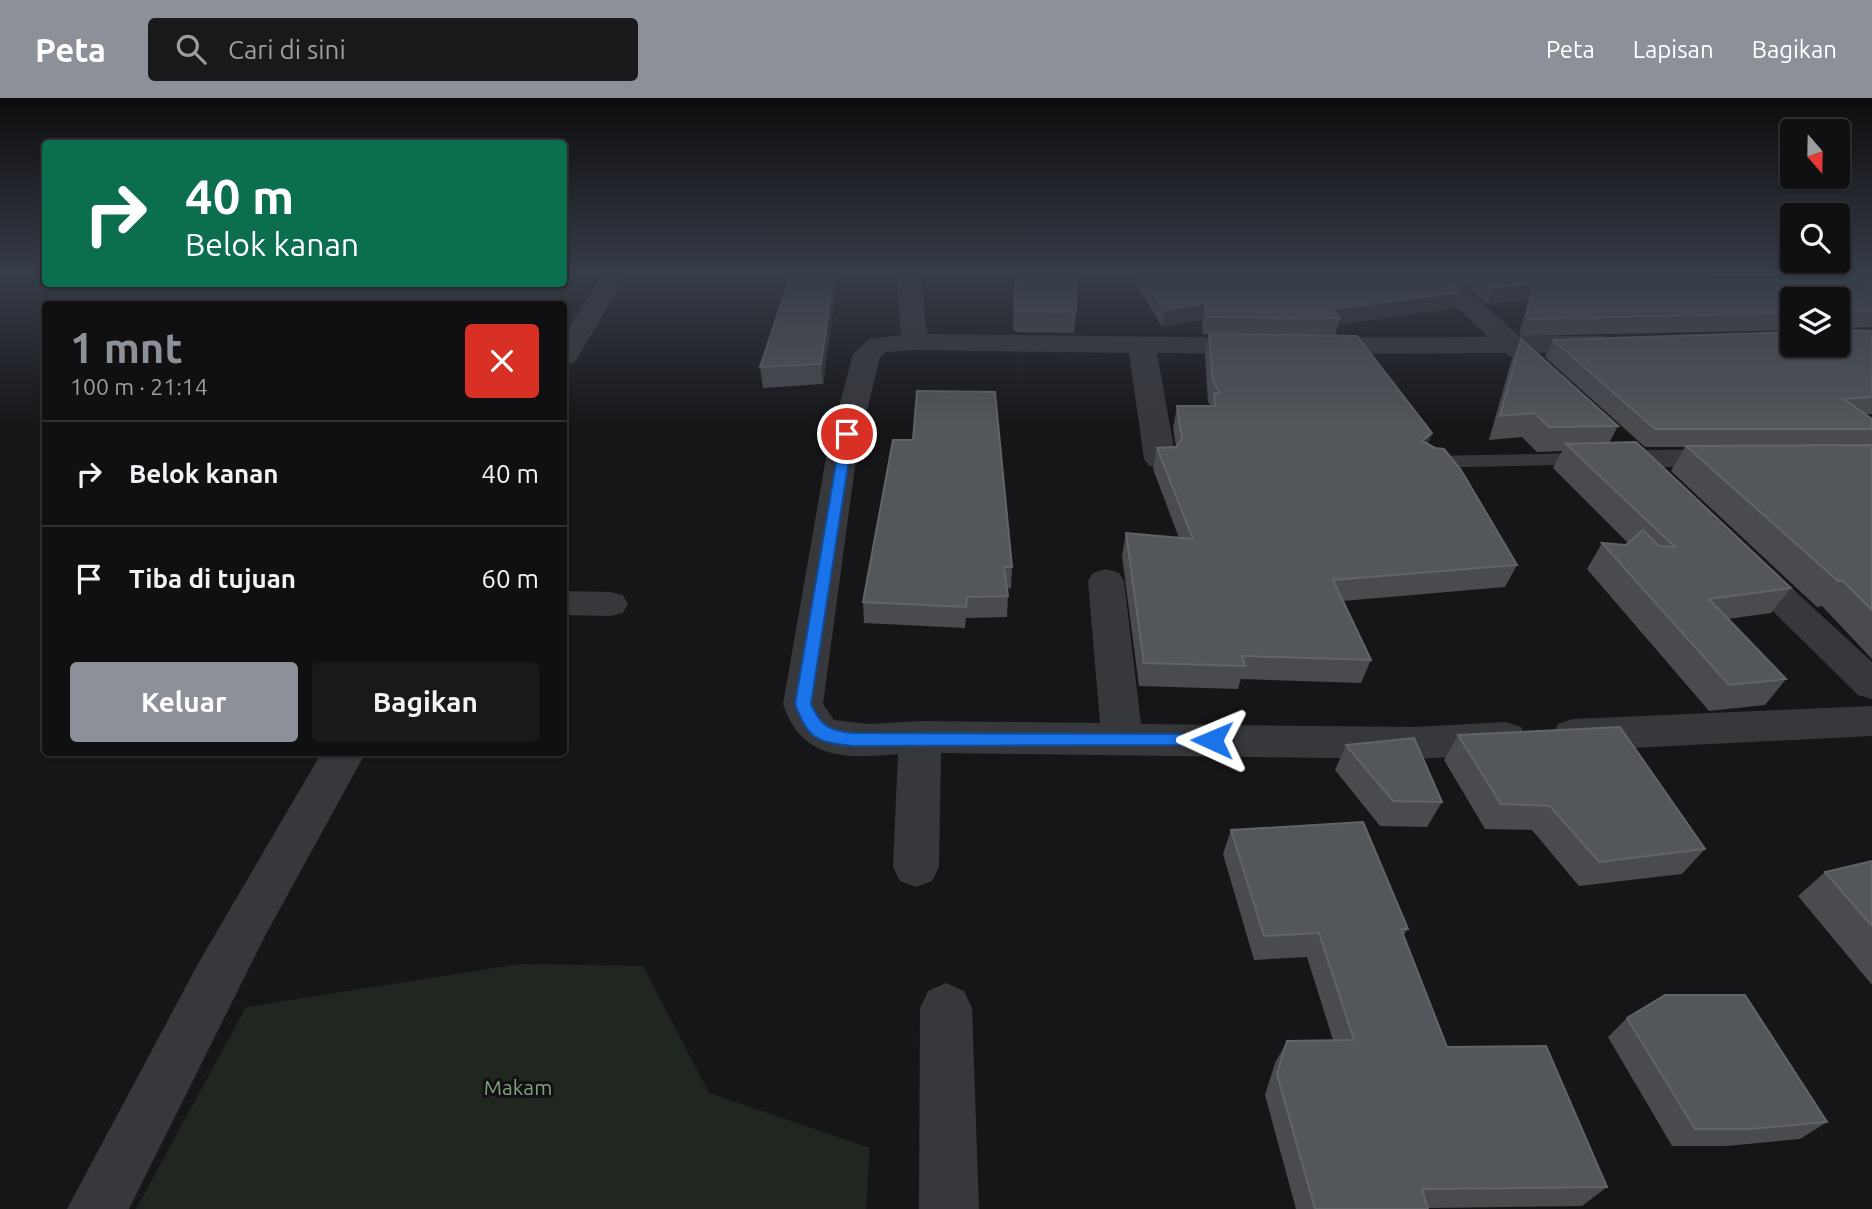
<!DOCTYPE html>
<html lang="id">
<meta charset="utf-8">
<style>
:root{--surface:#101012;--page:#19191b;--text:#f1f3f6;--muted:#9c9d9f;--line:#303032;--accent:#8c9099}
body{margin:0;font-family:Ubuntu,sans-serif;background:var(--page);color:var(--text);height:100vh;display:flex;flex-direction:column;font-size:26px;white-space:nowrap}
*{box-sizing:border-box;margin:0}
p{font-size:23px;color:var(--muted)}
.icon{flex:none;width:38px;height:38px;fill:none;stroke:currentColor;stroke-width:2;stroke-linecap:round;stroke-linejoin:round}
.map{position:relative;flex:1;overflow:hidden}
.drawer{position:absolute;left:42px;top:203px;width:525px;height:455px;display:flex;flex-direction:column;background:var(--surface);border-radius:7px;box-shadow:0 2px 5px #0004,0 0 0 2px var(--line)}
.drawer>*{flex:none}
.hud{position:absolute;left:42px;top:42px;width:525px;height:147px;border-radius:7px;box-shadow:0 2px 5px #0004,0 0 0 2px var(--line);background:#0b6e4f;color:#fff;overflow:hidden}
.needle{width:46px;rotate:160deg}
.tools{position:absolute;left:1780px;top:21px;display:grid;gap:14px}
.tools a{display:grid;place-items:center;width:70px;height:70px;border-radius:7px;background:var(--surface);box-shadow:0 2px 5px #0004,0 0 0 2px var(--line);font-size:35px}
.pin{position:absolute;display:grid;place-items:center;width:60px;height:60px;color:#fff;margin:-30px;border:4px solid #fff;border-radius:50%;box-shadow:0 2px 7px #0007}
.me{position:absolute;width:77px;margin:-38px;rotate:271deg;stroke-linejoin:round;filter:drop-shadow(0 0 5px #0008)}
.turn{display:flex;align-items:center;gap:24px;height:147px;padding:0 28px;font-size:32px}
.turn .icon{width:91px;height:91px;stroke-width:2.5}
.turn b{display:block;font-size:49px;line-height:60px}
.round{display:grid;place-items:center;flex:none;width:74px;height:74px;border-radius:7px;background:var(--page)}
.summary{display:flex;align-items:center;justify-content:space-between;height:119px;padding:0 28px}
h1{font-size:42px;font-weight:700;line-height:52px;color:var(--accent)}
.action{display:flex;gap:14px;margin-top:auto;padding:14px 28px}
.action a{flex:1;height:80px;border-radius:7px;background:var(--accent);color:#fff;font-size:28px;font-weight:700;line-height:80px;text-align:center}
.action a+a{background:var(--page);color:var(--text)}
ul{padding:0;list-style:none}
li{display:flex;align-items:center;gap:21px;height:105px;padding:0 28px;border-top:2px solid var(--line)}
li div{flex:1}
li b{display:block;font-size:26px}
li em{font-style:normal}
header{display:flex;align-items:center;gap:42px;box-sizing:border-box;height:98px;padding:0 35px;background:var(--accent);color:#fff}
header strong{font-size:33px}
nav{display:flex;gap:38px;margin-inline-start:auto;font-size:24px}
.search{width:490px;height:63px;background:var(--page);display:flex;align-items:center;gap:18px;box-sizing:border-box;padding:0 24px;border-radius:7px;color:var(--muted);font-size:26px}
.map>svg:first-child{display:block}
.green{fill:#202720}
.lines{fill:none;stroke-linecap:round;stroke-linejoin:round}
.service{fill:#37383c;fill-rule:evenodd}
.minor{fill:#37383c;fill-rule:evenodd}
.wall{fill:#494b4f}
.shaded-wall{fill:#303234}
.building{fill:#53565a;stroke:#616469;stroke-width:2}
.route{fill:#1a73e8;stroke:#114b97;stroke-width:2}
.labels{text-anchor:middle;dominant-baseline:central;stroke-width:6;stroke-linejoin:round;paint-order:stroke}
.near-park-label{font-size:21px;fill:#82a180;stroke:#111113}
</style>
<header>
<strong>Peta</strong>
<div class="search"><svg class="icon" aria-label="search" viewBox="0 0 24 24"><circle cx="10" cy="10" r="6"/><path d="M15 15l6 6"/></svg>Cari di sini</div>
<nav><a>Peta</a><a>Lapisan</a><a>Bagikan</a></nav>
</header>
<div class="map">
<svg width="1872" height="1111" viewBox="0 0 1872 1111">
<rect width="100%" height="100%" fill="#161618"/>
<polygon class="green" points="520,866 643,868 709,995 870,1050 866,1111 136,1111 246,909"/>
<g class="lines">
<polygon class="service" points="1592,355 1600,356 1603,361 1600,366 1427,370 1416,364 1427,358"/>
<g class="minor">
<polygon points="604,173 628,173 578,259 574,265 564,267 564,238"/>
<path d="M896 173H920L927 236 1258 240 1268 242 1271 248 1268 254 1258 256 1157 255 1176 361 1171 368 1160 370 1149 368 1144 361 1129 255 915 252 886 254 880 259 857 354 823 606 834 622 869 626 920 623 1100 625 1088 483 1093 475 1106 471 1119 475 1124 483 1141 626 1415 629 1506 624 1521 629 1527 640 1521 651 1506 656 1415 661 941 655 939 769 932 783 916 789 900 783 893 769 898 656C847 661 801 662 783 606L827 354 853 256 869 241 901 237Z"/>
<path d="M1419 173H1446L1519 238H1601L1611 240 1614 246 1611 252 1601 254 1536 255 1533 262C1521 265 1515 263 1506 255L1315 256 1305 254 1302 248 1305 242 1315 240 1488 239Z"/>
<polygon points="1730,351 1741,353 1746,360 1741,367 1636,370 1625,368 1620,361 1625,354 1636,352"/>
<polygon points="1745,455 1757,458 1872,564 1872,601 1858,597 1733,474 1727,466 1733,458"/>
<polygon points="564,493 610,494 623,497 628,506 623,515 610,518 564,517"/>
<polygon points="1872,608 1872,638 1573,653 1558,648 1552,637 1558,626 1573,621"/>
<polygon points="322,654 366,654 265,838 129,1111 67,1111 199,864"/>
<polygon points="946,885 964,893 972,910 979,1111 919,1111 920,910 928,893"/>
</g>
</g>
<g class="wall">
<polygon points="838,173 823,286 763,290 760,269"/>
<polygon points="1128,173 1439,173 1454,210 1338,227 1335,237 1203,236 1202,222 1162,229"/>
<polygon points="1449,173 1641,173 1651,180 1854,184 1839,173 1872,173 1872,229 1845,230 1844,232 1872,233 1872,316 1866,316 1872,321 1872,561 1822,508 1817,509 1671,373 1685,349 1645,349 1545,259 1553,242 1838,247 1792,201 1792,232 1522,238 1519,236 1529,201 1487,206"/>
<polygon points="1014,210 1076,214 1074,235 1016,234 1013,231"/>
<polygon points="1209,236 1432,335 1428,346 1517,467 1505,489 1343,503 1371,562 1361,585 1241,581 1238,591 1139,588 1122,458 1126,435 1179,440 1153,371 1157,350 1176,348 1173,330 1177,308 1211,308 1208,304 1205,257"/>
<polygon points="1521,241 1618,328 1609,345 1791,490 1771,515 1728,521 1786,581 1765,607 1709,613 1587,471 1602,445 1626,447 1628,445 1553,370 1562,353 1537,354 1522,339 1489,342 1511,264"/>
<polygon points="893,342 1012,469 1011,491 1007,490 1008,498 1007,519 966,520 965,530 864,525 863,504"/>
<polygon points="1458,637 1705,751 1682,776 1579,788 1532,732 1485,731 1444,662"/>
<polygon points="1346,647 1442,704 1427,729 1380,728 1335,672"/>
<polygon points="1231,732 1408,831 1403,838 1447,949 1607,1089 1582,1108 1427,1110 1428,1111 1296,1111 1265,997 1275,965 1287,943 1333,942 1307,859 1254,862 1223,756"/>
<polygon points="1872,763 1872,887 1798,798 1825,774"/>
<polygon points="1627,920 1827,1024 1800,1041 1726,1048 1672,1048 1608,939"/>
</g>
<g class="shaded-wall">
<polygon points="834,173 838,173 823,286 821,266"/>
<polygon points="1536,184 1529,201 1487,206 1493,190"/>
<polygon points="1460,194 1454,210 1338,227 1340,220 1333,211"/>
<polygon points="1205,205 1202,222 1162,229 1165,212"/>
<polygon points="1432,335 1424,357 1422,343"/>
</g>
<g class="building">
<polygon points="792,173 834,173 821,266 760,269"/>
<polygon points="1017,173 1076,173 1076,214 1017,213 1014,210"/>
<polygon points="1140,173 1439,173 1460,194 1333,211 1340,220 1207,219 1205,205 1165,212"/>
<polygon points="1474,173 1641,173 1651,180 1872,184 1872,213 1847,213 1847,227 1842,230 1844,232 1872,233 1872,299 1844,301 1872,321 1872,331 1655,331 1553,242 1792,234 1792,247 1838,247 1838,201 1792,201 1792,215 1529,221 1526,219 1536,184 1493,190"/>
<polygon points="1209,236 1357,238 1432,335 1422,343 1435,350 1444,351 1461,372 1517,467 1333,482 1371,562 1242,558 1245,568 1144,565 1126,435 1193,441 1157,350 1176,349 1182,341 1177,308 1215,308 1214,295 1220,295 1213,283"/>
<polygon points="1521,241 1618,328 1549,329 1534,315 1500,318"/>
<polygon points="917,293 995,294 1012,469 1004,469 1008,498 967,499 966,509 863,504 893,342 913,342"/>
<polygon points="1636,344 1791,490 1709,501 1786,581 1729,587 1602,445 1626,447 1643,432 1659,448 1675,449 1566,346"/>
<polygon points="1872,347 1872,512 1843,483 1838,483 1686,348"/>
<polygon points="1620,629 1705,751 1599,764 1550,708 1501,706 1458,637"/>
<polygon points="1414,640 1442,704 1393,703 1346,647"/>
<polygon points="1363,724 1408,831 1401,831 1447,949 1546,948 1607,1089 1422,1091 1428,1111 1315,1111 1277,976 1287,943 1354,942 1319,835 1264,838 1231,732"/>
<polygon points="1872,763 1872,828 1825,774"/>
<polygon points="1665,897 1745,897 1827,1024 1750,1031 1695,1031 1627,920"/>
</g>
<linearGradient id="sky" x2="0" y2="1"><stop stop-color="#0c0c0d"/><stop offset="0.53" stop-color="#363c48"/><stop offset="1" stop-color="#363c48" stop-opacity="0"/></linearGradient>
<rect width="1872" height="329" fill="url(#sky)"/>
<path class="route" d="M847 333 853 336 811 606C821 628 828 632 852 635L1212 636 1220 642 1218 647 852 648C815 644 808 640 795 606L841 336Z"/>
<g class="labels">
<g class="near-park-label">
<text x="518" y="989">Makam</text>
</g>
</g>
</svg>
<div class="tools">
<a><svg class="needle" viewBox="-14 -14 28 28"><path d="M0-13l5 13h-10z" fill="#e53935"/><path d="M0 13l5-13h-10z" fill="#9c9d9f"/></svg></a>
<a><svg class="icon" aria-label="search" viewBox="0 0 24 24"><circle cx="10" cy="10" r="6"/><path d="M15 15l6 6"/></svg></a>
<a><svg class="icon" aria-label="layers" viewBox="0 0 24 24"><path d="M12 4l9 5-9 5-9-5zM3 14l9 5 9-5"/></svg></a>
</div>
<div class="pin" style="left:847px;top:336px;background:#d93025"><svg class="icon" aria-label="arrive" viewBox="0 0 24 24"><path d="M6 21V4h12l-3 4 3 4H6"/></svg></div>
<svg class="me" style="left:1212px;top:642px" viewBox="-20 -20 40 40"><path d="M0-17L14 15 0 8-14 15z" fill="#1a73e8" stroke="#fff" stroke-width="4"/></svg>
<div class="hud">
<div class="turn"><svg class="icon" aria-label="right" viewBox="0 0 24 24"><path d="M7 20v-9h11M14 6l5 5-5 5"/></svg><div><b>40 m</b>Belok kanan</div></div>
</div>
<section class="drawer">
<div class="summary"><div><h1>1 mnt</h1><p>100 m · 21:14</p></div><a class="round" style="background:#d93025;color:#fff"><svg class="icon" aria-label="close" viewBox="0 0 24 24"><path d="M6 6l12 12M18 6L6 18"/></svg></a></div>
<ul>
<li><svg class="icon" aria-label="right" viewBox="0 0 24 24"><path d="M7 20v-9h11M14 6l5 5-5 5"/></svg><div><b>Belok kanan</b></div><em>40 m</em></li>
<li><svg class="icon" aria-label="arrive" viewBox="0 0 24 24"><path d="M6 21V4h12l-3 4 3 4H6"/></svg><div><b>Tiba di tujuan</b></div><em>60 m</em></li>
</ul>
<div class="action"><a>Keluar</a><a>Bagikan</a></div>
</section>
</div>
